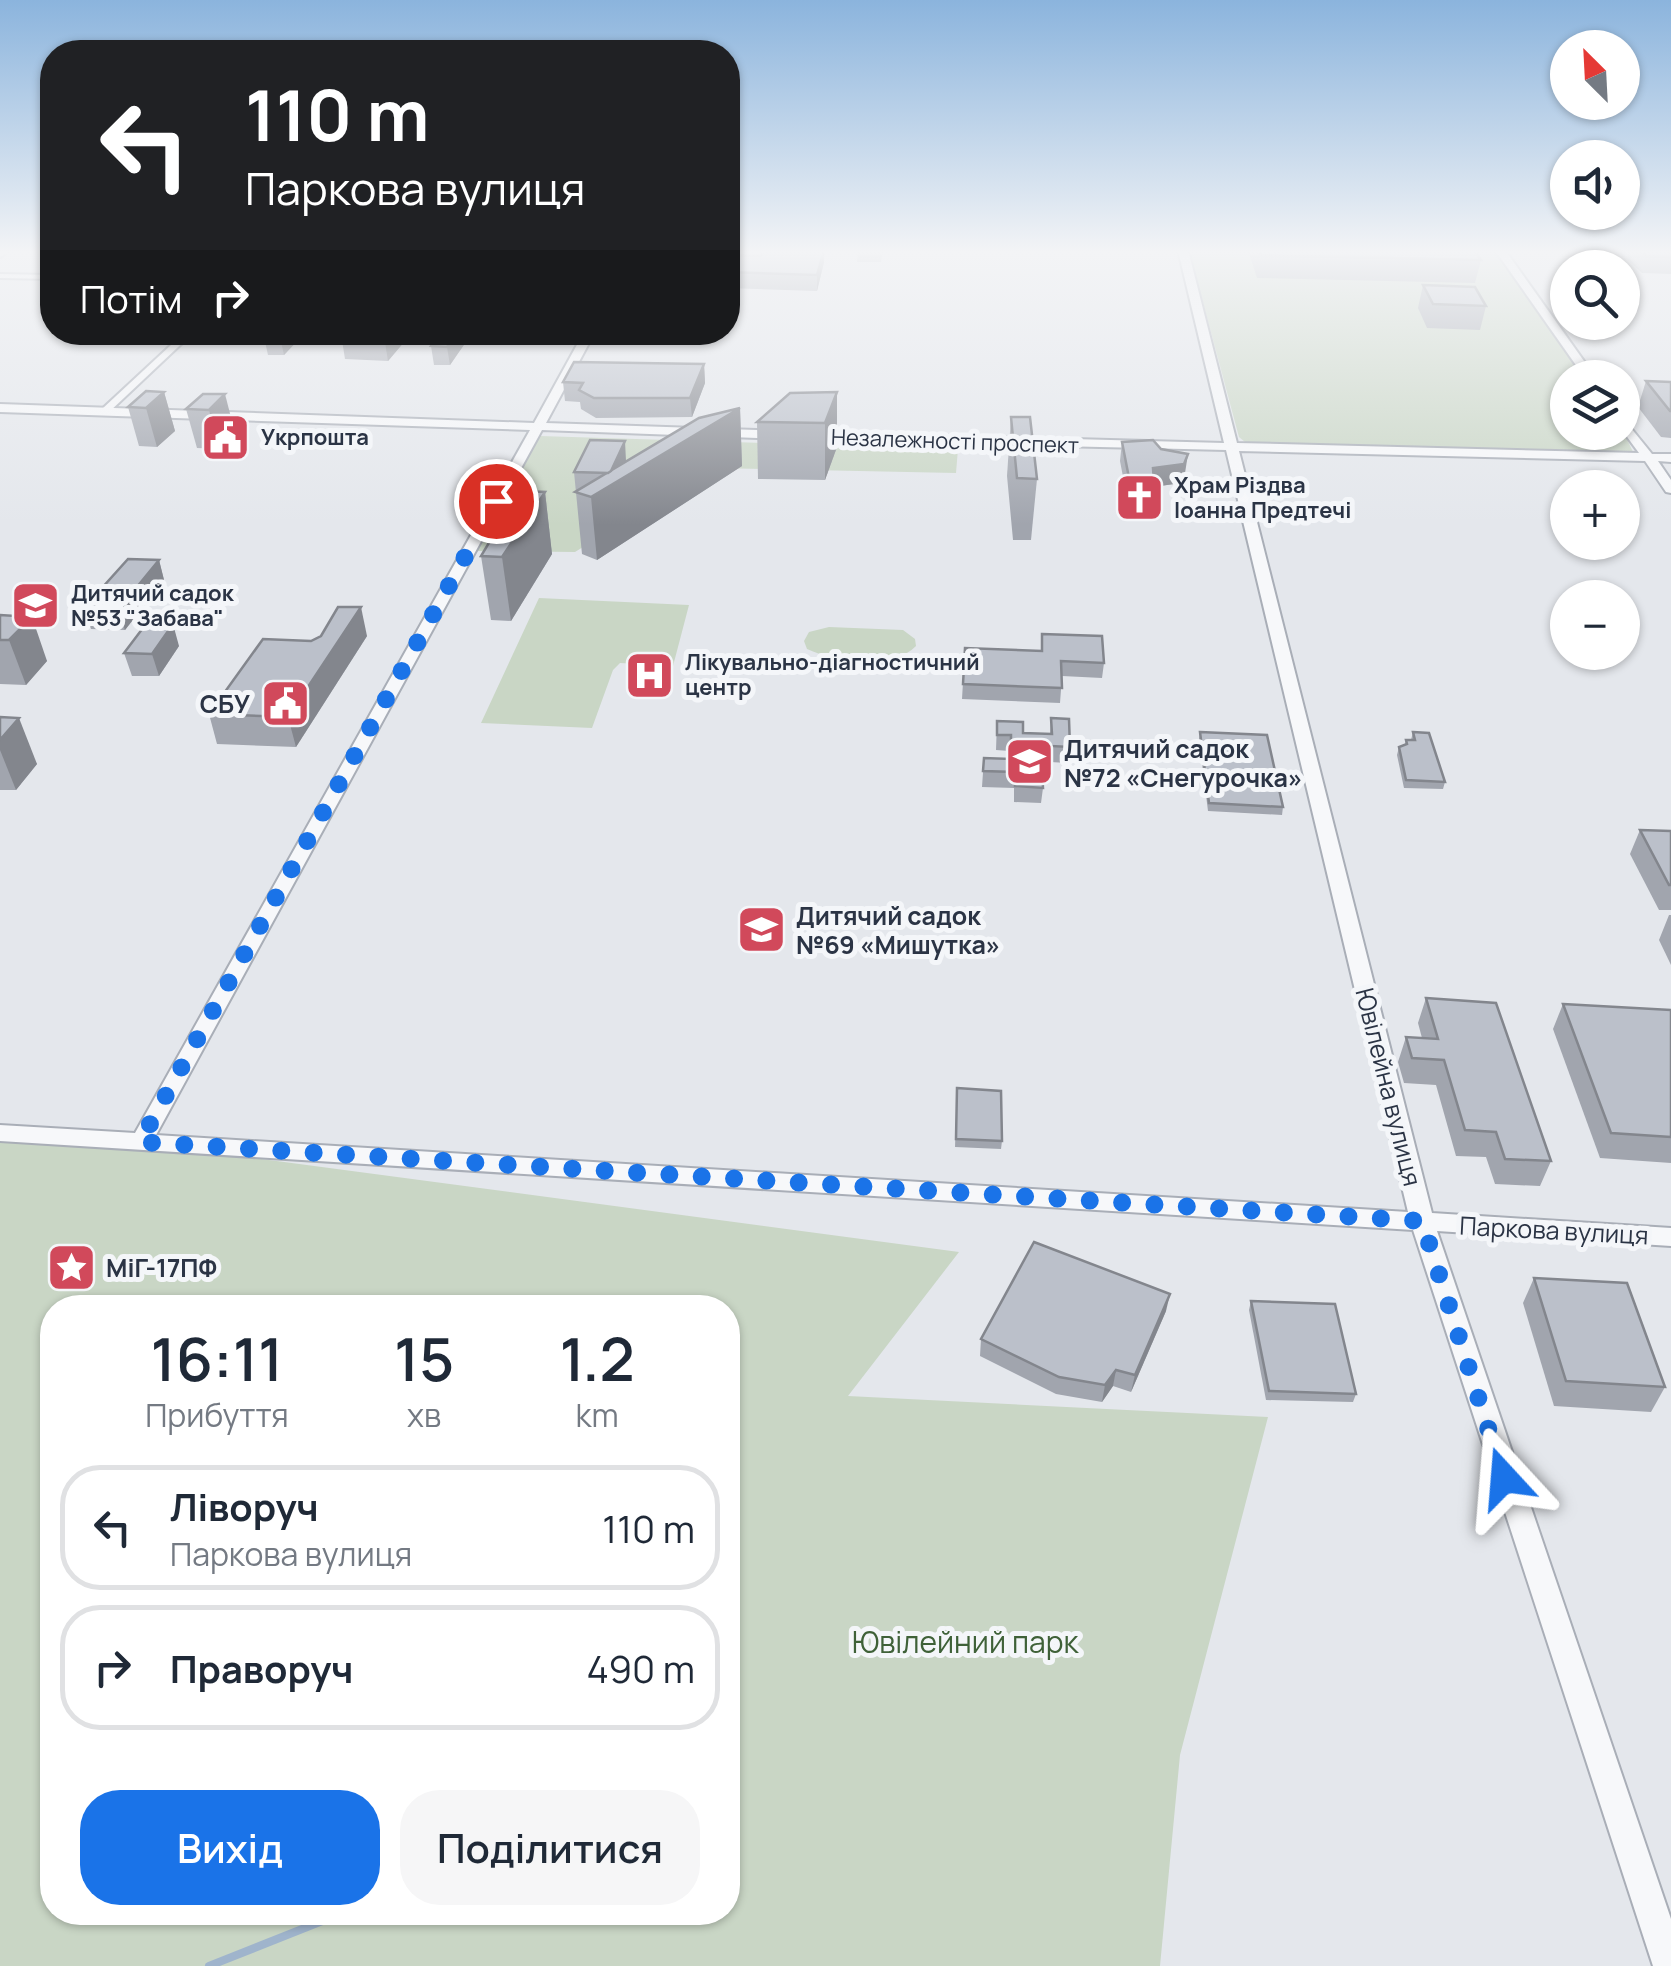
<!DOCTYPE html>
<html lang="uk">
<meta charset="utf-8">
<style>
:root{--surface:#fff;--page:#f6f6f7;--text:#1f2937;--muted:#747a83;--line:#e0e1e3;--accent:#1a73e8}
body{margin:0;font-family:Manrope,sans-serif;background:var(--page);color:var(--text);height:100vh;display:flex;flex-direction:column;font-size:38px;white-space:nowrap}
*{box-sizing:border-box;margin:0}
p{font-size:32px;color:var(--muted)}
.icon{flex:none;width:55px;height:55px;fill:none;stroke:currentColor;stroke-width:2;stroke-linecap:round;stroke-linejoin:round}
.map{position:relative;flex:1;overflow:hidden}
.side{position:absolute;left:40px;top:1295px;width:700px;height:630px;display:flex;flex-direction:column;background:var(--surface);border-radius:40px;box-shadow:0 2px 8px #0004}
.side>*{flex:none}
.hud{position:absolute;left:40px;top:40px;width:700px;height:305px;border-radius:40px;box-shadow:0 2px 8px #0004;background:#202124;color:#fff;overflow:hidden}
.needle{width:65px;rotate:336deg}
.tools{position:absolute;left:1550px;top:30px;display:grid;gap:20px}
.tools a{display:grid;place-items:center;width:90px;height:90px;border-radius:50%;background:var(--surface);box-shadow:0 2px 8px #0004;font-size:50px}
.pin{position:absolute;display:grid;place-items:center;width:85px;height:85px;color:#fff;margin:-42px;border:5px solid #fff;border-radius:50%;box-shadow:0 2px 10px #0007}
.me{position:absolute;width:110px;margin:-55px;rotate:341deg;stroke-linejoin:round;filter:drop-shadow(0 0 8px #0008)}
.turn{display:flex;align-items:center;gap:35px;height:210px;padding:0 40px;font-size:45px}
.turn .icon{width:130px;height:130px;stroke-width:2.5}
.turn b{display:block;font-size:70px;line-height:85px}
.then{display:flex;align-items:center;height:95px;padding:0 40px;background:#0003;gap:20px;font-size:38px}
.eta{display:flex;justify-content:space-evenly;align-items:center;height:170px;text-align:center}
.eta b{font-size:60px;font-weight:600;line-height:70px}
.button{display:flex;gap:20px;margin-top:auto;padding:20px 40px}
.button a{flex:1;height:115px;border-radius:40px;background:var(--accent);color:#fff;font-size:40px;font-weight:600;line-height:115px;text-align:center}
.button a+a{background:var(--page);color:var(--text)}
ul{padding:0;list-style:none}
li{display:flex;align-items:center;gap:30px;height:125px;margin:0 20px 15px;padding:0 20px;border:5px solid var(--line);border-radius:40px}
li div{flex:1}
li b{display:block;font-size:38px}
li em{font-style:normal}
.map>svg:first-child{display:block}
.green{fill:#c9d6c5;fill-rule:evenodd}
.lines{fill:none;stroke-linecap:round;stroke-linejoin:round}
.stream{stroke:#9fb4cc;stroke-width:8}
.minor-casing{stroke:#a9aeb7;stroke-width:4}
.tertiary-casing{stroke:#a9aeb7;stroke-width:4}
.minor{fill:#f7f8fa;fill-rule:evenodd}
.tertiary{fill:#f7f8fa;fill-rule:evenodd}
.wall{fill:#a1a5ae}
.shaded-wall{fill:#83868d}
.building{fill:#bbc0ca;stroke:#83868d;stroke-width:2.5}
.route{stroke:#1a73e8;stroke-width:18;stroke-dasharray:0 32.4}
.labels{text-anchor:middle;dominant-baseline:central;stroke-width:10;stroke-linejoin:round;paint-order:stroke}
.far-poi-label{font-size:22px;font-weight:bold;fill:#2b3445;stroke:#f4f6f9;text-anchor:start}
.far-street-label{font-size:22px;fill:#2b3445;stroke:#f4f6f9}
.poi-label{font-size:25px;font-weight:bold;fill:#2b3445;stroke:#f4f6f9;text-anchor:start}
.street-label{font-size:25px;fill:#2b3445;stroke:#f4f6f9}
.near-park-label{font-size:30px;fill:#3f6138;stroke:#f4f6f9}
</style>
<div class="map">
<svg width="1671" height="1966" viewBox="0 0 1671 1966">
<rect width="100%" height="100%" fill="#e4e7ec"/>
<g class="green">
<polygon points="1189,250 1495,250 1585,377 1568,378 1568,432 1623,431 1633,452 1251,447 1239,437"/>
<polygon points="540,436 958,449 956,473 711,468 575,552 474,551"/>
<polygon points="539,598 689,605 673,666 620,663 613,670 592,728 481,723"/>
<path d="M829 627 903 630 915 639 916 646C892 671 835 662 807 649L804 641 809 632Z"/>
<path d="M0 1139 187 1149 959 1252 848 1396 1268 1417 1180 1755 1160 1966H0ZM52 1308H728V1912H52Z"/>
</g>
<g class="lines">
<polyline class="stream" points="209,1966 345,1912"/>
<defs>
<g id="minor">
<polygon points="0,274 52,275 52,279 0,278"/>
<polygon points="185,332 194,332 108,413 102,413 102,409"/>
</g>
<g id="tertiary">
<polygon points="0,250 11,250 0,257"/>
<polygon points="1178,250 1188,250 1237,443 1639,453 1622,430 1622,417 1652,454 1671,454 1671,462 1658,461 1671,480 1671,493 1666,492 1645,461 1239,451 1432,1213 1671,1228 1671,1246 1437,1231 1671,1919 1671,1966 1653,1966 1413,1230 0,1141 0,1125 135,1133 530,430 0,412 0,404 534,423 584,332 595,332 546,423 784,431 790,435 784,439 542,430 156,1135 1408,1212 1226,450 813,440 807,436 813,432 1224,443"/>
<polygon points="1495,250 1505,250 1596,378 1585,378"/>
</g>
</defs>
<use href="#minor" class="minor-casing"/>
<use href="#tertiary" class="tertiary-casing"/>
<use href="#minor" class="minor"/>
<use href="#tertiary" class="tertiary"/>
</g>
<g class="wall">
<polygon points="764,250 824,250 824,262 817,291 728,288 728,268 761,256"/>
<polygon points="858,250 883,250 881,262 857,262"/>
<polygon points="1248,250 1474,250 1481,260 1475,283 1257,278"/>
<polygon points="1629,250 1671,250 1671,274 1642,273 1627,259"/>
<polygon points="1423,285 1486,306 1480,330 1427,328 1418,308"/>
<polygon points="305,332 284,355 268,355 264,337"/>
<polygon points="441,332 469,332 470,336 450,365 434,365 431,346"/>
<polygon points="341,334 410,335 388,361 345,359"/>
<polygon points="704,364 705,383 692,417 596,418 581,409 580,402 565,401 563,382"/>
<polygon points="1646,381 1671,382 1671,438 1661,437 1638,407"/>
<polygon points="164,392 175,431 157,447 139,446 128,407"/>
<polygon points="837,392 837,447 825,480 758,479 757,422"/>
<polygon points="203,394 235,433 219,449 197,448 186,409"/>
<polygon points="740,408 742,466 597,560 582,554 574,472 626,462"/>
<polygon points="1011,417 1037,479 1031,540 1013,540 1007,476"/>
<polygon points="1122,442 1185,473 1181,483 1153,487 1151,502 1128,503 1120,461"/>
<polygon points="545,492 552,554 511,621 491,620 481,556"/>
<polygon points="159,560 164,580 125,630 91,629 84,608"/>
<polygon points="0,615 47,661 26,685 0,684"/>
<polygon points="1042,634 1104,663 1102,678 1062,676 1060,703 962,699 965,648 1041,651"/>
<polygon points="367,636 296,747 217,744 209,714 311,641"/>
<polygon points="179,646 159,676 132,676 124,653"/>
<polygon points="0,717 37,764 16,790 0,790"/>
<polygon points="1051,718 1070,747 1068,763 1032,761 1032,769 1043,788 1041,803 1014,802 1014,788 982,787 984,758 1010,759 1010,751 996,750 997,721 1023,733 1050,734"/>
<polygon points="1200,732 1283,807 1282,815 1208,811 1199,740"/>
<polygon points="1413,732 1445,782 1443,789 1404,788 1397,755 1399,747 1405,745 1406,740 1411,740"/>
<polygon points="1640,830 1671,831 1671,910 1659,910 1630,854"/>
<polygon points="1669,915 1671,915 1671,965 1659,940"/>
<polygon points="1426,998 1551,1161 1540,1186 1495,1184 1486,1157 1456,1156 1436,1085 1404,1083 1398,1062 1406,1037 1422,1038 1418,1023"/>
<polygon points="1563,1004 1671,1010 1671,1163 1600,1158 1553,1029"/>
<polygon points="957,1088 1002,1141 1001,1149 955,1147"/>
<polygon points="1534,1278 1665,1387 1651,1412 1554,1406 1523,1303"/>
<polygon points="1251,1301 1356,1394 1353,1402 1266,1400 1249,1310"/>
<polygon points="1166,1311 1131,1392 1113,1386 1102,1402 1056,1394 980,1356 981,1339"/>
</g>
<g class="shaded-wall">
<polygon points="824,250 824,262 817,291 817,275"/>
<polygon points="285,332 305,333 284,355 280,337"/>
<polygon points="387,332 409,332 410,335 388,361 384,336"/>
<polygon points="457,332 469,332 470,336 450,365 447,347"/>
<polygon points="704,364 705,383 692,417 690,398"/>
<polygon points="164,392 175,431 157,447 146,408"/>
<polygon points="837,392 837,447 825,480 825,423"/>
<polygon points="225,394 235,433 219,449 209,410"/>
<polygon points="740,408 742,466 597,560 591,497 625,441 626,461"/>
<polygon points="1188,454 1185,473 1181,483 1153,487 1153,468"/>
<polygon points="545,492 552,554 511,621 502,557"/>
<polygon points="159,560 164,580 125,630 118,610"/>
<polygon points="361,607 367,636 296,747 288,717"/>
<polygon points="32,617 47,661 26,685 9,640"/>
<polygon points="173,624 179,646 159,676 152,654"/>
<polygon points="19,718 37,764 16,790 0,750 0,740"/>
<polygon points="1170,1294 1166,1311 1131,1392 1135,1375"/>
<polygon points="1116,1370 1113,1386 1102,1402 1105,1385"/>
</g>
<g class="building">
<polygon points="764,250 824,250 817,275 728,272 728,268 734,255 761,256"/>
<polygon points="1259,250 1474,250 1481,260 1261,255"/>
<polygon points="1640,250 1671,250 1671,257 1647,256"/>
<polygon points="1423,285 1475,287 1486,306 1433,304"/>
<polygon points="268,332 285,332 280,337 264,337"/>
<polygon points="342,332 387,332 384,336 341,334"/>
<polygon points="441,332 457,332 447,347 431,346"/>
<polygon points="574,362 704,364 690,398 594,398 579,390 583,383 563,382"/>
<polygon points="1646,381 1671,382 1671,411 1670,411"/>
<polygon points="146,391 164,392 146,408 128,407"/>
<polygon points="837,392 825,423 757,422 790,393"/>
<polygon points="203,394 225,394 209,410 186,409"/>
<polygon points="740,408 591,497 575,492 699,418"/>
<polygon points="1011,417 1030,417 1037,479 1017,478"/>
<polygon points="590,440 625,441 611,471 608,473 574,472"/>
<polygon points="1153,440 1161,449 1188,454 1184,464 1153,468 1154,483 1130,483 1122,442"/>
<polygon points="522,491 545,492 502,557 481,556 493,536 500,536"/>
<polygon points="128,559 159,560 118,610 84,608"/>
<polygon points="338,607 361,607 288,717 209,714 263,639 311,641 321,636"/>
<polygon points="0,615 32,617 9,640 0,640"/>
<polygon points="146,624 173,624 152,654 124,653"/>
<polygon points="1042,634 1102,636 1104,663 1061,661 1062,688 963,684 965,648 1042,651"/>
<polygon points="0,717 19,718 0,740"/>
<polygon points="1051,718 1069,719 1070,747 1032,745 1032,769 1042,770 1043,788 1015,786 1015,772 983,771 984,758 1011,759 1011,735 997,735 997,721 1023,722 1023,733 1052,734"/>
<polygon points="1200,732 1267,735 1283,807 1209,803"/>
<polygon points="1413,732 1429,733 1445,782 1406,780 1399,747 1407,744 1406,740 1415,740"/>
<polygon points="1640,830 1671,831 1671,885 1669,885"/>
<polygon points="1426,998 1496,1003 1551,1161 1505,1159 1496,1132 1465,1130 1444,1060 1412,1058 1406,1037 1438,1039"/>
<polygon points="1563,1004 1671,1010 1671,1137 1611,1133"/>
<polygon points="957,1088 1001,1091 1002,1141 956,1139"/>
<polygon points="1034,1242 1170,1294 1135,1375 1116,1370 1105,1385 1059,1377 981,1339"/>
<polygon points="1534,1278 1627,1283 1665,1387 1566,1381"/>
<polygon points="1251,1301 1335,1304 1356,1394 1269,1391"/>
</g>
<linearGradient id="sky" x2="0" y2="1"><stop stop-color="#8bb4dd"/><stop offset="0.48" stop-color="#f3f4f6"/><stop offset="1" stop-color="#f3f4f6" stop-opacity="0"/></linearGradient>
<rect width="1671" height="525" fill="url(#sky)"/>
<g class="lines">
<polyline class="route" points="496,501 140,1142 1422,1221 1504,1478"/>
</g>
<defs>
<symbol id="civic-square" viewBox="-11 -11 22 22"><rect x="-9" y="-9" width="18" height="18" rx="4" fill="#d1495b" stroke="#f4f6f9"/><path d="M-.6-6.5H3V-4.5H.6V-3L4-1V1h2V6H-6V1h2V-1L-.6-3ZM-1.2 2.5V6h2.4V2.5Z" fill="#fff"/></symbol>
<symbol id="church-square" viewBox="-11 -11 22 22"><rect x="-9" y="-9" width="18" height="18" rx="4" fill="#d1495b" stroke="#f4f6f9"/><path d="M-1.2-6h2.4v3.5h3.3v2.4h-3.3V6h-2.4V-.1h-3.3v-2.4h3.3Z" fill="#fff"/></symbol>
<symbol id="school-square" viewBox="-11 -11 22 22"><rect x="-9" y="-9" width="18" height="18" rx="4" fill="#d1495b" stroke="#f4f6f9"/><path d="M0-5L7-2L0 1L-7-2ZM-4 1L0 2.5L4 1V4Q0 6-4 4Z" fill="#fff"/></symbol>
<symbol id="hospital-square" viewBox="-11 -11 22 22"><rect x="-9" y="-9" width="18" height="18" rx="4" fill="#d1495b" stroke="#f4f6f9"/><path d="M-5-5h3v3.5h4V-5h3V5h-3V1.5h-4V5h-3Z" fill="#fff"/></symbol>
<symbol id="sight-square" viewBox="-11 -11 22 22"><rect x="-9" y="-9" width="18" height="18" rx="4" fill="#d1495b" stroke="#f4f6f9"/><path d="M0-6L1.8-2.2L6-1.7L2.9 1.2L3.7 5.4L0 3.3L-3.7 5.4L-2.9 1.2L-6-1.7L-1.8-2.2Z" fill="#fff"/></symbol>
</defs>
<g fill-rule="evenodd">
<use href="#civic-square" x="198" y="410" width="55" height="55"/>
<use href="#church-square" x="1112" y="470" width="55" height="55"/>
<use href="#school-square" x="8" y="578" width="55" height="55"/>
<use href="#hospital-square" x="622" y="648" width="55" height="55"/>
<use href="#civic-square" x="258" y="676" width="55" height="55"/>
<use href="#school-square" x="1002" y="734" width="55" height="55"/>
<use href="#school-square" x="734" y="902" width="55" height="55"/>
<use href="#sight-square" x="44" y="1240" width="55" height="55"/>
</g>
<g class="labels">
<g class="far-poi-label">
<text x="261" y="437">Укрпошта</text>
<text x="1174" y="485">Храм Різдва<tspan x="1174" dy="25">Іоанна Предтечі</tspan></text>
<text x="71" y="593">Дитячий садок<tspan x="71" dy="25">№53 "Забава"</tspan></text>
<text x="685" y="662">Лікувально-діагностичний<tspan x="685" dy="25">центр</tspan></text>
</g>
<g class="far-street-label">
<text transform="translate(955 441) rotate(2)">Незалежності проспект</text>
</g>
<g class="poi-label">
<text x="250" y="703" text-anchor="end">СБУ</text>
<text x="1064" y="748">Дитячий садок<tspan x="1064" dy="29">№72 «Снегурочка»</tspan></text>
<text x="796" y="915">Дитячий садок<tspan x="796" dy="29">№69 «Мишутка»</tspan></text>
<text x="106" y="1267">МіГ-17ПФ</text>
</g>
<g class="street-label">
<text transform="translate(1389 1087) rotate(76)">Ювілейна вулиця</text>
<text transform="translate(1554 1230) rotate(3)">Паркова вулиця</text>
</g>
<g class="near-park-label">
<text x="965" y="1641">Ювілейний парк</text>
</g>
</g>
</svg>
<div class="tools">
<a><svg class="needle" viewBox="-14 -14 28 28"><path d="M0-13l5 13h-10z" fill="#e53935"/><path d="M0 13l5-13h-10z" fill="#747a83"/></svg></a>
<a><svg class="icon" aria-label="sound" viewBox="0 0 24 24"><path d="M4 9h4l5-4v14l-5-4H4zM17 9q2 3 0 6"/></svg></a>
<a><svg class="icon" aria-label="search" viewBox="0 0 24 24"><circle cx="10" cy="10" r="6"/><path d="M15 15l6 6"/></svg></a>
<a><svg class="icon" aria-label="layers" viewBox="0 0 24 24"><path d="M12 4l9 5-9 5-9-5zM3 14l9 5 9-5"/></svg></a>
<a>+</a>
<a>−</a>
</div>
<div class="pin" style="left:496px;top:501px;background:#d93025"><svg class="icon" aria-label="arrive" viewBox="0 0 24 24"><path d="M6 21V4h12l-3 4 3 4H6"/></svg></div>
<svg class="me" style="left:1504px;top:1478px" viewBox="-20 -20 40 40"><path d="M0-17L14 15 0 8-14 15z" fill="#1a73e8" stroke="#fff" stroke-width="4"/></svg>
<div class="hud">
<div class="turn"><svg class="icon" aria-label="left" viewBox="0 0 24 24"><path d="M17 20v-9H6M10 6l-5 5 5 5"/></svg><div><b>110 m</b>Паркова вулиця</div></div>
<div class="then">Потім<svg class="icon" aria-label="right" viewBox="0 0 24 24"><path d="M7 20v-9h11M14 6l5 5-5 5"/></svg></div>
</div>
<section class="side">
<div class="eta">
<div><b>16:11</b><p>Прибуття</p></div>
<div><b>15</b><p>хв</p></div>
<div><b>1.2</b><p>km</p></div>
</div>
<ul>
<li><svg class="icon" aria-label="left" viewBox="0 0 24 24"><path d="M17 20v-9H6M10 6l-5 5 5 5"/></svg><div><b>Ліворуч</b><p>Паркова вулиця</p></div><em>110 m</em></li>
<li><svg class="icon" aria-label="right" viewBox="0 0 24 24"><path d="M7 20v-9h11M14 6l5 5-5 5"/></svg><div><b>Праворуч</b></div><em>490 m</em></li>
</ul>
<div class="button"><a>Вихід</a><a>Поділитися</a></div>
</section>
</div>
